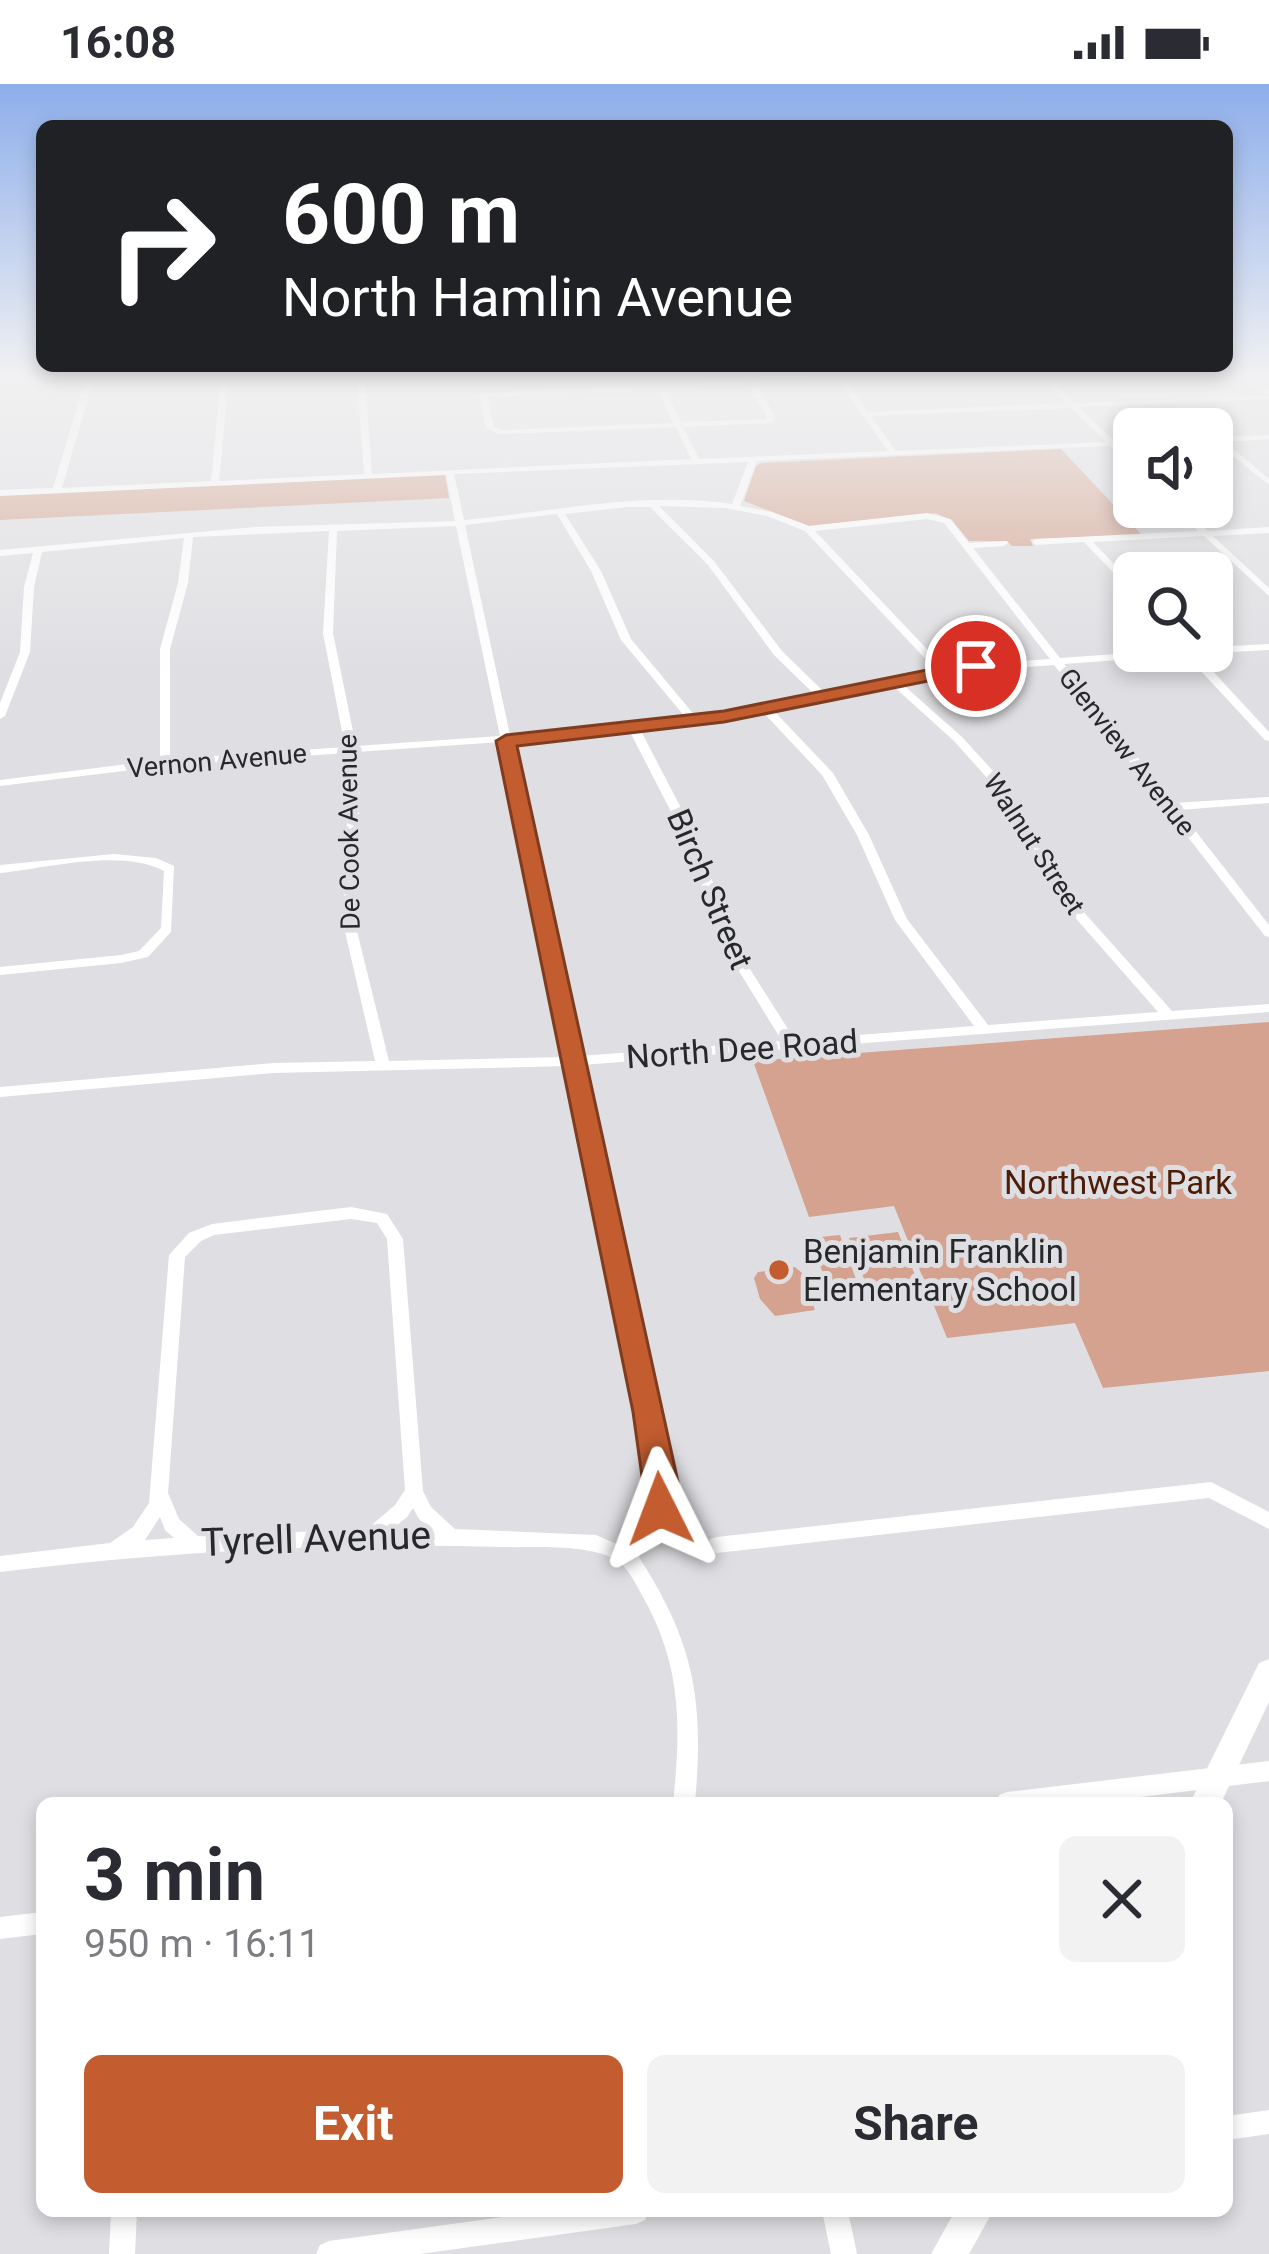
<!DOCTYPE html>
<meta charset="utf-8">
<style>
:root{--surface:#fff;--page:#f2f2f3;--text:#2b2b33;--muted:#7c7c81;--accent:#c35c2f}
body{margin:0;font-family:Roboto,sans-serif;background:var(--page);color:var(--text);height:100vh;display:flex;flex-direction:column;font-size:45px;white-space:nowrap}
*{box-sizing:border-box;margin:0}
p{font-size:39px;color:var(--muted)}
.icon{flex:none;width:66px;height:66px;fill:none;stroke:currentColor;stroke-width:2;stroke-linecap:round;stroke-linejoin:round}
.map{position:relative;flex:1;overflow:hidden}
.drawer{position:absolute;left:36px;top:1713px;width:1197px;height:420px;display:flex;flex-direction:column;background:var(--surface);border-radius:18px;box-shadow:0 6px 18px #0003}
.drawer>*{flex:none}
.hud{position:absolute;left:36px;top:36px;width:1197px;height:252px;border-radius:18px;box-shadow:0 6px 18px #0003;background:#202124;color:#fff;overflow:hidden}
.controls{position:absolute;left:1113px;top:324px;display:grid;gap:24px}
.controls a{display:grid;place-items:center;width:120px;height:120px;border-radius:18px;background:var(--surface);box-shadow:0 6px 18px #0003;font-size:60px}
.pin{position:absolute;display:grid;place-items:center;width:102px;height:102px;color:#fff;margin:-51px;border:6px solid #fff;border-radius:50%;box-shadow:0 3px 12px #0007}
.me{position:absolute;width:132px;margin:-66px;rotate:357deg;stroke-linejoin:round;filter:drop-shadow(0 0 9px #0008)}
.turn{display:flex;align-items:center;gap:42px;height:252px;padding:0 48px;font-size:54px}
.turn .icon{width:156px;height:156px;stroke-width:2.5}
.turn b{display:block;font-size:84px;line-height:102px}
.round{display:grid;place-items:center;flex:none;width:126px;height:126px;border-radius:18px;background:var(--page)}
.summary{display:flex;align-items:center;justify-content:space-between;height:204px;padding:0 48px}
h1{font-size:72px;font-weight:700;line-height:90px}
.primary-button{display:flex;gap:24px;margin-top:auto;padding:24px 48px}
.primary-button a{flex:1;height:138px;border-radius:18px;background:var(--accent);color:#fff;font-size:48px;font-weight:700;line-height:138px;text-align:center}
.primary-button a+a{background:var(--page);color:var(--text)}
.status{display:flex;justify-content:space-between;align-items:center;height:84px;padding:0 60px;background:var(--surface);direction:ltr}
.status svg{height:33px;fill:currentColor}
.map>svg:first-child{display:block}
.green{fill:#d4a28e}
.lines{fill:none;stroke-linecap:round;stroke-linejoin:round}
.minor{fill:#fff;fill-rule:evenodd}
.major{fill:#fff;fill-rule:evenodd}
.route{fill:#c35c2f;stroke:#7f3c1f;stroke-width:3}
.poi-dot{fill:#c35c2f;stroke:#dfdfe3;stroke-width:4.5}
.labels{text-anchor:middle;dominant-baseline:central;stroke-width:10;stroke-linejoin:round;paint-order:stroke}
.far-street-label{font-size:27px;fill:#272829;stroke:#dfdfe3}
.street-label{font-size:33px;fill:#272829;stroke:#dfdfe3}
.park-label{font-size:33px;fill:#4d1c06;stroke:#dfdfe3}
.poi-label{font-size:33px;fill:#272829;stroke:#dfdfe3;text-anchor:start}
.near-street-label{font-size:39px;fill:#272829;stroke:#dfdfe3}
</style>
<div class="status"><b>16:08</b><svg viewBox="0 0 49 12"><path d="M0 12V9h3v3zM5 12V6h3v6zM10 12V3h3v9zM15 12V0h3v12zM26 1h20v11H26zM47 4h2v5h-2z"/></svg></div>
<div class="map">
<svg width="1269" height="2170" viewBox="0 0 1269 2170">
<rect width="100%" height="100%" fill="#dfdfe3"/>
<g class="green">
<polygon points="1061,365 1142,451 1030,455 1033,462 1012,462 1007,457 969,457 952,436 935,429 809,442 744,417 756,382 762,379"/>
<polygon points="445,390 449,414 0,436 0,410"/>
<polygon points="1269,938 1269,1287 1103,1304 1075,1239 947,1254 894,1122 809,1133 753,977"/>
<polygon points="898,1148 917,1196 867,1203 849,1154"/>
<polygon points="840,1151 861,1209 831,1214 811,1154"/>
<polygon points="795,1183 802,1189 815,1226 775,1232 760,1215 754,1194 758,1188"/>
</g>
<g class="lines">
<g class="minor">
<path d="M86 293H94L62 404 211 397 221 293H229L219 397 364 390 357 293H365L372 390 691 375 676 343 499 350 486 344 479 311 483 309 656 301 653 296 657 294 663 300 746 296 743 293H751L753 296 873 293 845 296 868 328 1067 319 1040 293H1048L1075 319 1269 311V315L1079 323 1114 357H1134V361L1119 362 1134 376V383L1110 362 757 377 740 422 772 428 809 442 927 429 950 435 969 459 1007 457 1008 459 1004 462 973 464 1060 574 1160 567H1206L1197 570 1269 648V657L1265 656 1186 571 1064 580 1174 719 1269 713V719L1179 726 1269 841V853L1265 852 1054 581 941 589 900 598 962 653 1005 700 1081 825 1172 927 1269 920V928L582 981 667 1372 669 1425 639 1473C695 1561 704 1616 695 1719H673C681 1644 682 1583 644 1515 638 1504 629 1485 619 1478 592 1459 534 1464 502 1463 334 1458 167 1468 0 1488V1472L110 1459 133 1443 149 1419 169 1171 189 1149 212 1140 351 1123 387 1130 403 1155 423 1407 431 1423 455 1445 596 1451 624 1463 651 1423 649 1372 568 982 274 989 0 1013V1003L274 979 375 977 343 839 348 706 346 669 165 682 0 702V696L160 676V565L178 499 184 454 42 468 34 503 30 568 5 632 0 635V619L20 568 24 503 33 469 0 472V466L255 443 455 437 446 391 0 412V406L53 404ZM838 296 888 367 699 375 683 343 772 339 775 332 756 300ZM748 301 767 332 766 335 681 338 665 305ZM658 305 673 339 503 346 494 343 487 313ZM1071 324 1106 358 896 367 871 332ZM748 378 732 420C643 407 552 428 464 436L454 390ZM659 422 725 424 767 432 805 447 934 584 824 608 782 567 714 477ZM628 423H650L708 481 774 571 815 611 745 626 696 633 631 555 601 487 565 430ZM557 430 591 487 621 556 686 634 634 642 510 651 465 441ZM927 435 944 439 1050 575 944 583 815 447ZM456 442 500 652 356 662 333 549 337 447ZM329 447 323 549 345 663 170 675V565L188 499 193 453ZM891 600 954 657 996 704 1072 830 1158 928 988 941 907 835 869 751 833 689 773 626ZM763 628 822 691 857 751 895 836 974 942 795 956 741 871 693 747 641 647ZM630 648 681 747 729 871 782 957 580 972 512 657ZM501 658 566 973 389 977 355 839 360 706 356 668ZM351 1135 377 1139 387 1155 405 1406 395 1421 367 1445 198 1452 179 1435 168 1409 185 1173 201 1157 214 1151ZM413 1424 419 1435 430 1445H392L407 1433ZM160 1433 165 1446 174 1454 145 1456Z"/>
<polygon points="1269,351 1269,355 1225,358 1269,395 1269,401 1216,358 1212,358 1212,354 1217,353"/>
<polygon points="1174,423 1183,423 1208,447 1269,443 1269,449 1213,452 1269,504 1269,512 1204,452 1093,458 1134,501 1134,510 1084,458 1036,461 1032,458 1036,455 1198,447"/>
<polygon points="1269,560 1269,566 1212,569 1208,567 1212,567 1212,563"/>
<path d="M114 770 156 774 174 782 171 848 148 873 121 879 0 891V883L121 871 139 867 161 844 164 787C121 764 47 784 0 789V781Z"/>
<polygon points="1211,1398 1269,1428 1269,1445 1209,1414 717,1469 710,1467 708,1461 710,1455 717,1453"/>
<polygon points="1269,1677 1269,1697 1093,1719 996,1719 999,1711 1007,1708"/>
<polygon points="42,1828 42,1850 0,1855 0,1833"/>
<polygon points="1269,2026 1269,2050 1227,2056 1227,2032"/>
<polygon points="111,2127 137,2127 135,2170 109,2170"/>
<polygon points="546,2127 649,2127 645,2136 636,2140 420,2170 316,2170 320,2161 329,2157"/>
<polygon points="822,2127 848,2127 857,2170 831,2170"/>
</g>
<g class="major">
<polygon points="1242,293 1253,293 1269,305 1269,313"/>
<polygon points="1269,1575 1269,1618 1221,1719 1190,1719 1259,1579"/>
<polygon points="955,2127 993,2127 969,2170 931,2170"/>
</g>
</g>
<linearGradient id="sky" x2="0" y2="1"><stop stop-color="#8daeeb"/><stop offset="0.49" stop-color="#f1f1f2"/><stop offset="1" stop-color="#f1f1f2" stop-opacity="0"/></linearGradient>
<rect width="1269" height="597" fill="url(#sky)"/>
<polygon class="route" points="976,576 985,582 983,586 724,638 517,662 678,1398 671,1435 660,1439 648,1435 633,1328 496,657 506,651 724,627"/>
<circle class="poi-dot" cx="779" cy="1186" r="12"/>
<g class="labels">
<g class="far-street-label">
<text transform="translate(1127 668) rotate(52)">Glenview Avenue</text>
<text transform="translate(217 677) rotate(-5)">Vernon Avenue</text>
<text transform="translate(349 748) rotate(-91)">De Cook Avenue</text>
<text transform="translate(1034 760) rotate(57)">Walnut Street</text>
</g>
<g class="street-label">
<text transform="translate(710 805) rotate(67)">Birch Street</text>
<text transform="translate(742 965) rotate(-4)">North Dee Road</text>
</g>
<g class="park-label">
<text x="1118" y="1098">Northwest Park</text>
</g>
<g class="poi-label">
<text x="803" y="1167">Benjamin Franklin<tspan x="803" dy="38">Elementary School</tspan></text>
</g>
<g class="near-street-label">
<text transform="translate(316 1455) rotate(-2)">Tyrell Avenue</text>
</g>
</g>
</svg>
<div class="controls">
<a><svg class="icon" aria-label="sound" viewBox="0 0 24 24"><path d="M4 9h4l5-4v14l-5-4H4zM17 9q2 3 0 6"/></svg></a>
<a><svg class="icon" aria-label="search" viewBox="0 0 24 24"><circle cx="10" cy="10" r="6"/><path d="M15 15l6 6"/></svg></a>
</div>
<div class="pin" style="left:976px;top:582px;background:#d93025"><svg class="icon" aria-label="arrive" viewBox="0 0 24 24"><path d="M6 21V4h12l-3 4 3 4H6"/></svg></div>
<svg class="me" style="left:660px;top:1425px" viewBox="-20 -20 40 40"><path d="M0-17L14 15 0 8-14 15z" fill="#c35c2f" stroke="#fff" stroke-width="4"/></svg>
<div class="hud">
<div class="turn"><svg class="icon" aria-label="right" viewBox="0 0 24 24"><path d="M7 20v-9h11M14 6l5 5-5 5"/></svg><div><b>600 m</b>North Hamlin Avenue</div></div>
</div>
<section class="drawer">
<div class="summary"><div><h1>3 min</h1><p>950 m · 16:11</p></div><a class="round"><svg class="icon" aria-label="close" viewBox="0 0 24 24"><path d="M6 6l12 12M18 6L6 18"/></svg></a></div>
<div class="primary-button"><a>Exit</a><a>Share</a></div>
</section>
</div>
